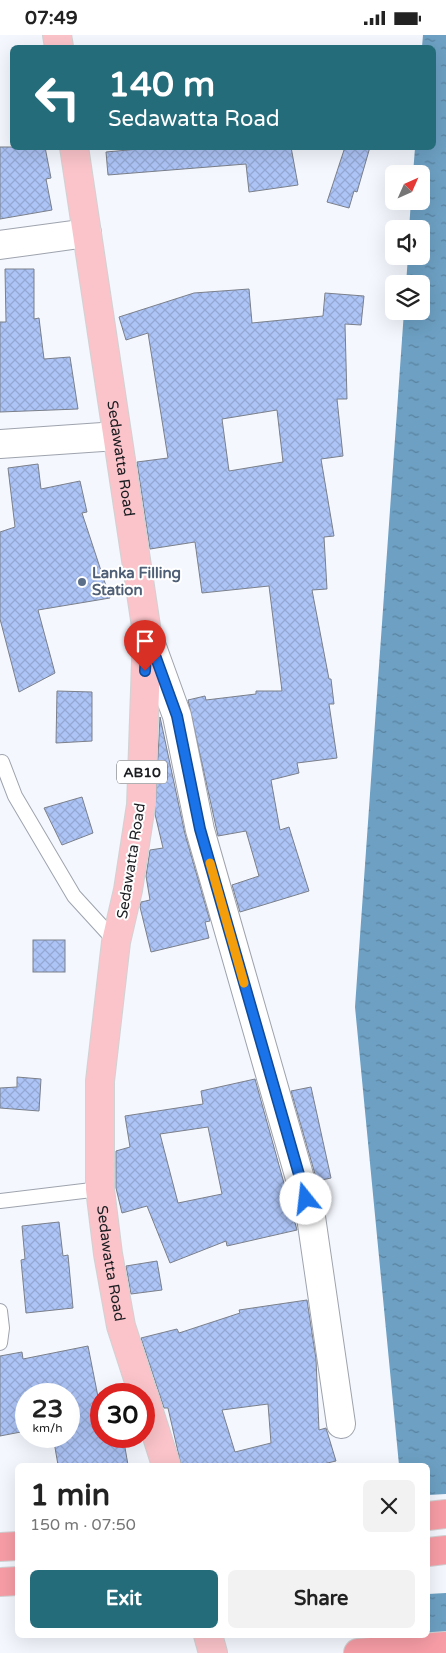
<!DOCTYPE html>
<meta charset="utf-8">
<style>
:root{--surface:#fff;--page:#f2f2f2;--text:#222;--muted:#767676;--accent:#256c7a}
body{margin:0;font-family:"Varela Round",sans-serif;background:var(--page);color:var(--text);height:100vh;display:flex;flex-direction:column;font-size:19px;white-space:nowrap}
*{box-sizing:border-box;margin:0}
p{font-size:16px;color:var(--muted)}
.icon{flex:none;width:28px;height:28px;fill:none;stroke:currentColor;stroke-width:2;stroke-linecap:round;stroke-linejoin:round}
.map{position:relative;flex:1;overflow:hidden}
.panel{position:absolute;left:15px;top:1428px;width:415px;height:175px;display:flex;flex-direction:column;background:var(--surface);border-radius:8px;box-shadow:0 5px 20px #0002}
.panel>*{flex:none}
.top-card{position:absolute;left:10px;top:10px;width:426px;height:105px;border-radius:8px;box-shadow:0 5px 20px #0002;background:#256c7a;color:#fff;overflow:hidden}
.needle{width:32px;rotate:45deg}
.controls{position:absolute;left:385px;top:130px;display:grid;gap:10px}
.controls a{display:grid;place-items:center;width:45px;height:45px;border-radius:8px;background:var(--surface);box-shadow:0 5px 20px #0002;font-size:25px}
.speed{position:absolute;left:15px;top:1348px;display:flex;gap:10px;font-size:25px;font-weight:700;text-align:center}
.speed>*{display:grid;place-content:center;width:65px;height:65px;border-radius:50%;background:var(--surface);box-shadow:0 5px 20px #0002;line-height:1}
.speed small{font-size:12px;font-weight:400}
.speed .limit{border:8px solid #d22;background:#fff;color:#111}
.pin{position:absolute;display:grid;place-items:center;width:42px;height:42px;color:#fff;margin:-51px -21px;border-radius:50% 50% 50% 0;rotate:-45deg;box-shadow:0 0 5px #0007}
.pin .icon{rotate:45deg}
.me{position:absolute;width:55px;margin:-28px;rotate:344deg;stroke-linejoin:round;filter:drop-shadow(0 0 4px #0008)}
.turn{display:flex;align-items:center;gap:18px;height:105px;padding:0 15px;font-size:22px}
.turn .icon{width:65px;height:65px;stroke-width:2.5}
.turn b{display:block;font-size:35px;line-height:42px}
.round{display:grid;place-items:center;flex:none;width:52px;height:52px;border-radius:8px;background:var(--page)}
.head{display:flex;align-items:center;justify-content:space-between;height:85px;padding:0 15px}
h1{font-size:30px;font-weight:700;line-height:38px}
.button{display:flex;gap:10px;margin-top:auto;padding:10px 15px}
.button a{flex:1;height:58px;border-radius:8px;background:var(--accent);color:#fff;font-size:20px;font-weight:700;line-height:58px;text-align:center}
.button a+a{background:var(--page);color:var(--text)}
.status{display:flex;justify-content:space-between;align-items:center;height:35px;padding:0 25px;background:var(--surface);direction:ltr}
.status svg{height:14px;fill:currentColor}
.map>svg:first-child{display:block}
.water{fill:url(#water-ripples)}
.pier{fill:#f4f7fe}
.building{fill:url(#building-cross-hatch);stroke:#7b808a;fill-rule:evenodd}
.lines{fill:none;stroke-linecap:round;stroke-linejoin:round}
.lane-casing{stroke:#9ea3ad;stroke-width:16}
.street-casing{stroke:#9ea3ad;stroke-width:30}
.primary-casing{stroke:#d1d2d3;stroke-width:30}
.highway-casing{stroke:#d1d2d3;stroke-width:30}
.lane{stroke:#fff;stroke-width:14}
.street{stroke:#fff;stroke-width:28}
.primary{stroke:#fac4ca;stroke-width:28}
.highway{stroke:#f79da6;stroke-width:28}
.route-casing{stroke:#114b97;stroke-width:12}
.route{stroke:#1a73e8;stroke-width:9}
.slow{stroke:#f59e0b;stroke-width:9}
.service-dot{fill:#5c6f8a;stroke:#fff;stroke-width:2}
.labels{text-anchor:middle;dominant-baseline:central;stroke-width:4;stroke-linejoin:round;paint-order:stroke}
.shield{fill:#fff;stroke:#5f6164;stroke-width:1}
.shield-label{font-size:14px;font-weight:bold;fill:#1b1d21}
.street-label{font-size:15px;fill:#1b1d21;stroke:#fff}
.service-label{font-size:15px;font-weight:bold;fill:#4e5e75;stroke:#fff;text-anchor:start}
</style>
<div class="status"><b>07:49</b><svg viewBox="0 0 49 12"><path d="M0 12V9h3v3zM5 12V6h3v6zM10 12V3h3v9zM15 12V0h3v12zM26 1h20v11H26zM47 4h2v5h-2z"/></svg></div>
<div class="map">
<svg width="446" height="1618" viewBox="0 0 446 1618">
<defs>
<pattern id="water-ripples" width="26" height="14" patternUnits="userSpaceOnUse" patternTransform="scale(1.25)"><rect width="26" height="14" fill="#6da0c3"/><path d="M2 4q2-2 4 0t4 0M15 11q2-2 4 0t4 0" fill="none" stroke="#59829e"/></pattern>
<pattern id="building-cross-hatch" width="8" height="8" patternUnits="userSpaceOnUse" patternTransform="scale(1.25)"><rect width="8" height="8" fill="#adc4f6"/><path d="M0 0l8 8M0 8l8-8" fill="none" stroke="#94a8d3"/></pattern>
</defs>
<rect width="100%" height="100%" fill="#f4f7fe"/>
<polygon class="water" points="423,0 446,0 446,1618 428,1600 428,1430 399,1430 355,972 404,276 421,276 421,249 406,249 408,221 421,221 421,194 409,194 411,166 421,166 421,139 413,139 415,113 434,112 434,12 422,12"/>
<polygon class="pier" points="446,1459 446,1558 428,1559 428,1460"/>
<g class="building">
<polygon points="0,112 45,112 51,143 46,144 52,175 0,184"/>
<polygon points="162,112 291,112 298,150 249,157 246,129 108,140 106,117"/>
<polygon points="345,112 370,112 357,157 354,156 349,173 327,167"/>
<polygon points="5,234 34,234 34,284 39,283 44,324 70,322 78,374 0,377 0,287 6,287"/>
<path d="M249 254 252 288 323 281 325 258 364 261 361 290 345 289 347 364H337L343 421 321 424 334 501 324 502 327 554 312 555 329 644H331L334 669H329L337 723 297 728 299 738 271 745 280 795 289 792 309 856 240 877 232 850 259 841 246 796 218 801 188 665 205 661 206 665 256 659V656H282L269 551 202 558 195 507 150 514 137 427 168 423 148 298 126 305 119 282 194 258ZM277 375 283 427 229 436 222 384Z"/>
<polygon points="38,429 41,454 80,446 87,477 82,478 110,563 38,575 55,638 19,657 0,584 0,497 15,492 8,433"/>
<polygon points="57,656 92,657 92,706 56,708"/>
<polygon points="160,682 185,799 210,886 205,887 209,903 151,917 140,872 141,867 150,865 146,841 150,815 163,813 155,779"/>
<polygon points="82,762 93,798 62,810 44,773"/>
<rect x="33" y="905" width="32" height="32"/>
<polygon points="17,1042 41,1044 39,1076 0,1073 0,1053 17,1052"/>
<path d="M255 1044 297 1195 227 1211 226 1206 170 1228 147 1171 122 1178 116 1153V1116L130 1112 125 1081 203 1069 201 1056ZM208 1092 222 1159 178 1168 160 1099Z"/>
<polygon points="311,1052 331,1143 317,1146 291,1056"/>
<polygon points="59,1187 63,1221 68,1220 73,1273 26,1278 21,1225 25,1224 22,1191"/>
<polygon points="157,1226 162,1255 131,1259 126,1231"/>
<path d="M307 1265 316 1324 319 1395 326 1393 336 1426 319 1430H181L168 1373H164L141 1303 177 1294 179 1298 240 1278 239 1275ZM268 1369 271 1408 235 1417 222 1375Z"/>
<polygon points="88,1311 101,1377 101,1401 123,1401 128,1430 58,1430 53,1401 69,1401 69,1359 26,1359 26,1396 0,1401 0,1321 22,1317 23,1324"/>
</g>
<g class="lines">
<defs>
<g id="lane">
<polyline points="2,727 15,761 74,861 116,907"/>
<polyline points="0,1166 100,1154"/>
<polyline points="0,1276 2,1293 0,1308"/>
</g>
<g id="street">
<polyline points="0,210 87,198"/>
<polyline points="0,409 117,401"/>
<polyline points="147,598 177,681 200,795 311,1182 341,1389"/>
</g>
<g id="primary">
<polyline points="57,0 59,12"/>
<path id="s1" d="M74 112 147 598 141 770 128 855 116 907 100 1046V1154L108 1219 121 1291 143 1359"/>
<polyline points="144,1361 166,1430"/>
<polyline points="208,1600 213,1618"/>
</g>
<g id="highway">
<polyline points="428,1481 446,1479"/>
<polyline points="0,1512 18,1511"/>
<polyline points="428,1517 446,1515"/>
<polyline points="0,1547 18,1546"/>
<polyline points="358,1618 446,1611"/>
</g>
</defs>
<use href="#lane" class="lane-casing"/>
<use href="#street" class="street-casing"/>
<use href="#primary" class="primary-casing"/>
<use href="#highway" class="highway-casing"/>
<use href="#lane" class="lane"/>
<use href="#street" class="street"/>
<use href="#primary" class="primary"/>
<use href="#highway" class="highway"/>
</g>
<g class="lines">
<defs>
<polyline id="route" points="145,636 147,598 177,681 200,794 306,1164"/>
</defs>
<use href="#route" class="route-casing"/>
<use href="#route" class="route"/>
<polyline class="slow" points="210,828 244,948"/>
</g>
<circle class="service-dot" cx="82" cy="547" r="5"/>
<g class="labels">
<rect class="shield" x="117" y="725.5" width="50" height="23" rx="4"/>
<g class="shield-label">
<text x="142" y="737">AB10</text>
</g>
<g class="street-label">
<text stroke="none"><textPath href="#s1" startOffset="315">Sedawatta Road</textPath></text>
<text transform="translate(131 826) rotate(-81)">Sedawatta Road</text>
<text stroke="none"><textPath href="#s1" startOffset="1126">Sedawatta Road</textPath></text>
</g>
<g class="service-label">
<text x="92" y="538">Lanka Filling<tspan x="92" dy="17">Station</tspan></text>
</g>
</g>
</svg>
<div class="controls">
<a><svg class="needle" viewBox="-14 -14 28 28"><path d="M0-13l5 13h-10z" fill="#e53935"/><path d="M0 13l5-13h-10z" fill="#767676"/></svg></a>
<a><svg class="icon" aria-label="sound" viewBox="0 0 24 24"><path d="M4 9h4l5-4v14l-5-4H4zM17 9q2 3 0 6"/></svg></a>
<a><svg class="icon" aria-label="layers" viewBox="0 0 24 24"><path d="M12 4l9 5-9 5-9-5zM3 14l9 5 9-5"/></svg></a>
</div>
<div class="speed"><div>23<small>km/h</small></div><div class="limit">30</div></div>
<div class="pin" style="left:145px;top:636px;background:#d93025"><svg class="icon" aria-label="arrive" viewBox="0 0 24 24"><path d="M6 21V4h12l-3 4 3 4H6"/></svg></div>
<svg class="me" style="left:306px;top:1164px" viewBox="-20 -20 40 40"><circle r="19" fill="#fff"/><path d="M0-13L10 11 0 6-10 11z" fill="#1a73e8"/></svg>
<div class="top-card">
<div class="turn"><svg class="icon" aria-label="left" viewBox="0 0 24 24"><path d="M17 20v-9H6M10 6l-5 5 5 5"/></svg><div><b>140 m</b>Sedawatta Road</div></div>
</div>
<section class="panel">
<div class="head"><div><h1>1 min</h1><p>150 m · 07:50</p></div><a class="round"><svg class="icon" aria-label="close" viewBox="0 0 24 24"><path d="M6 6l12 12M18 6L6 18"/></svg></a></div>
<div class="button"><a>Exit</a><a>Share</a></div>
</section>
</div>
